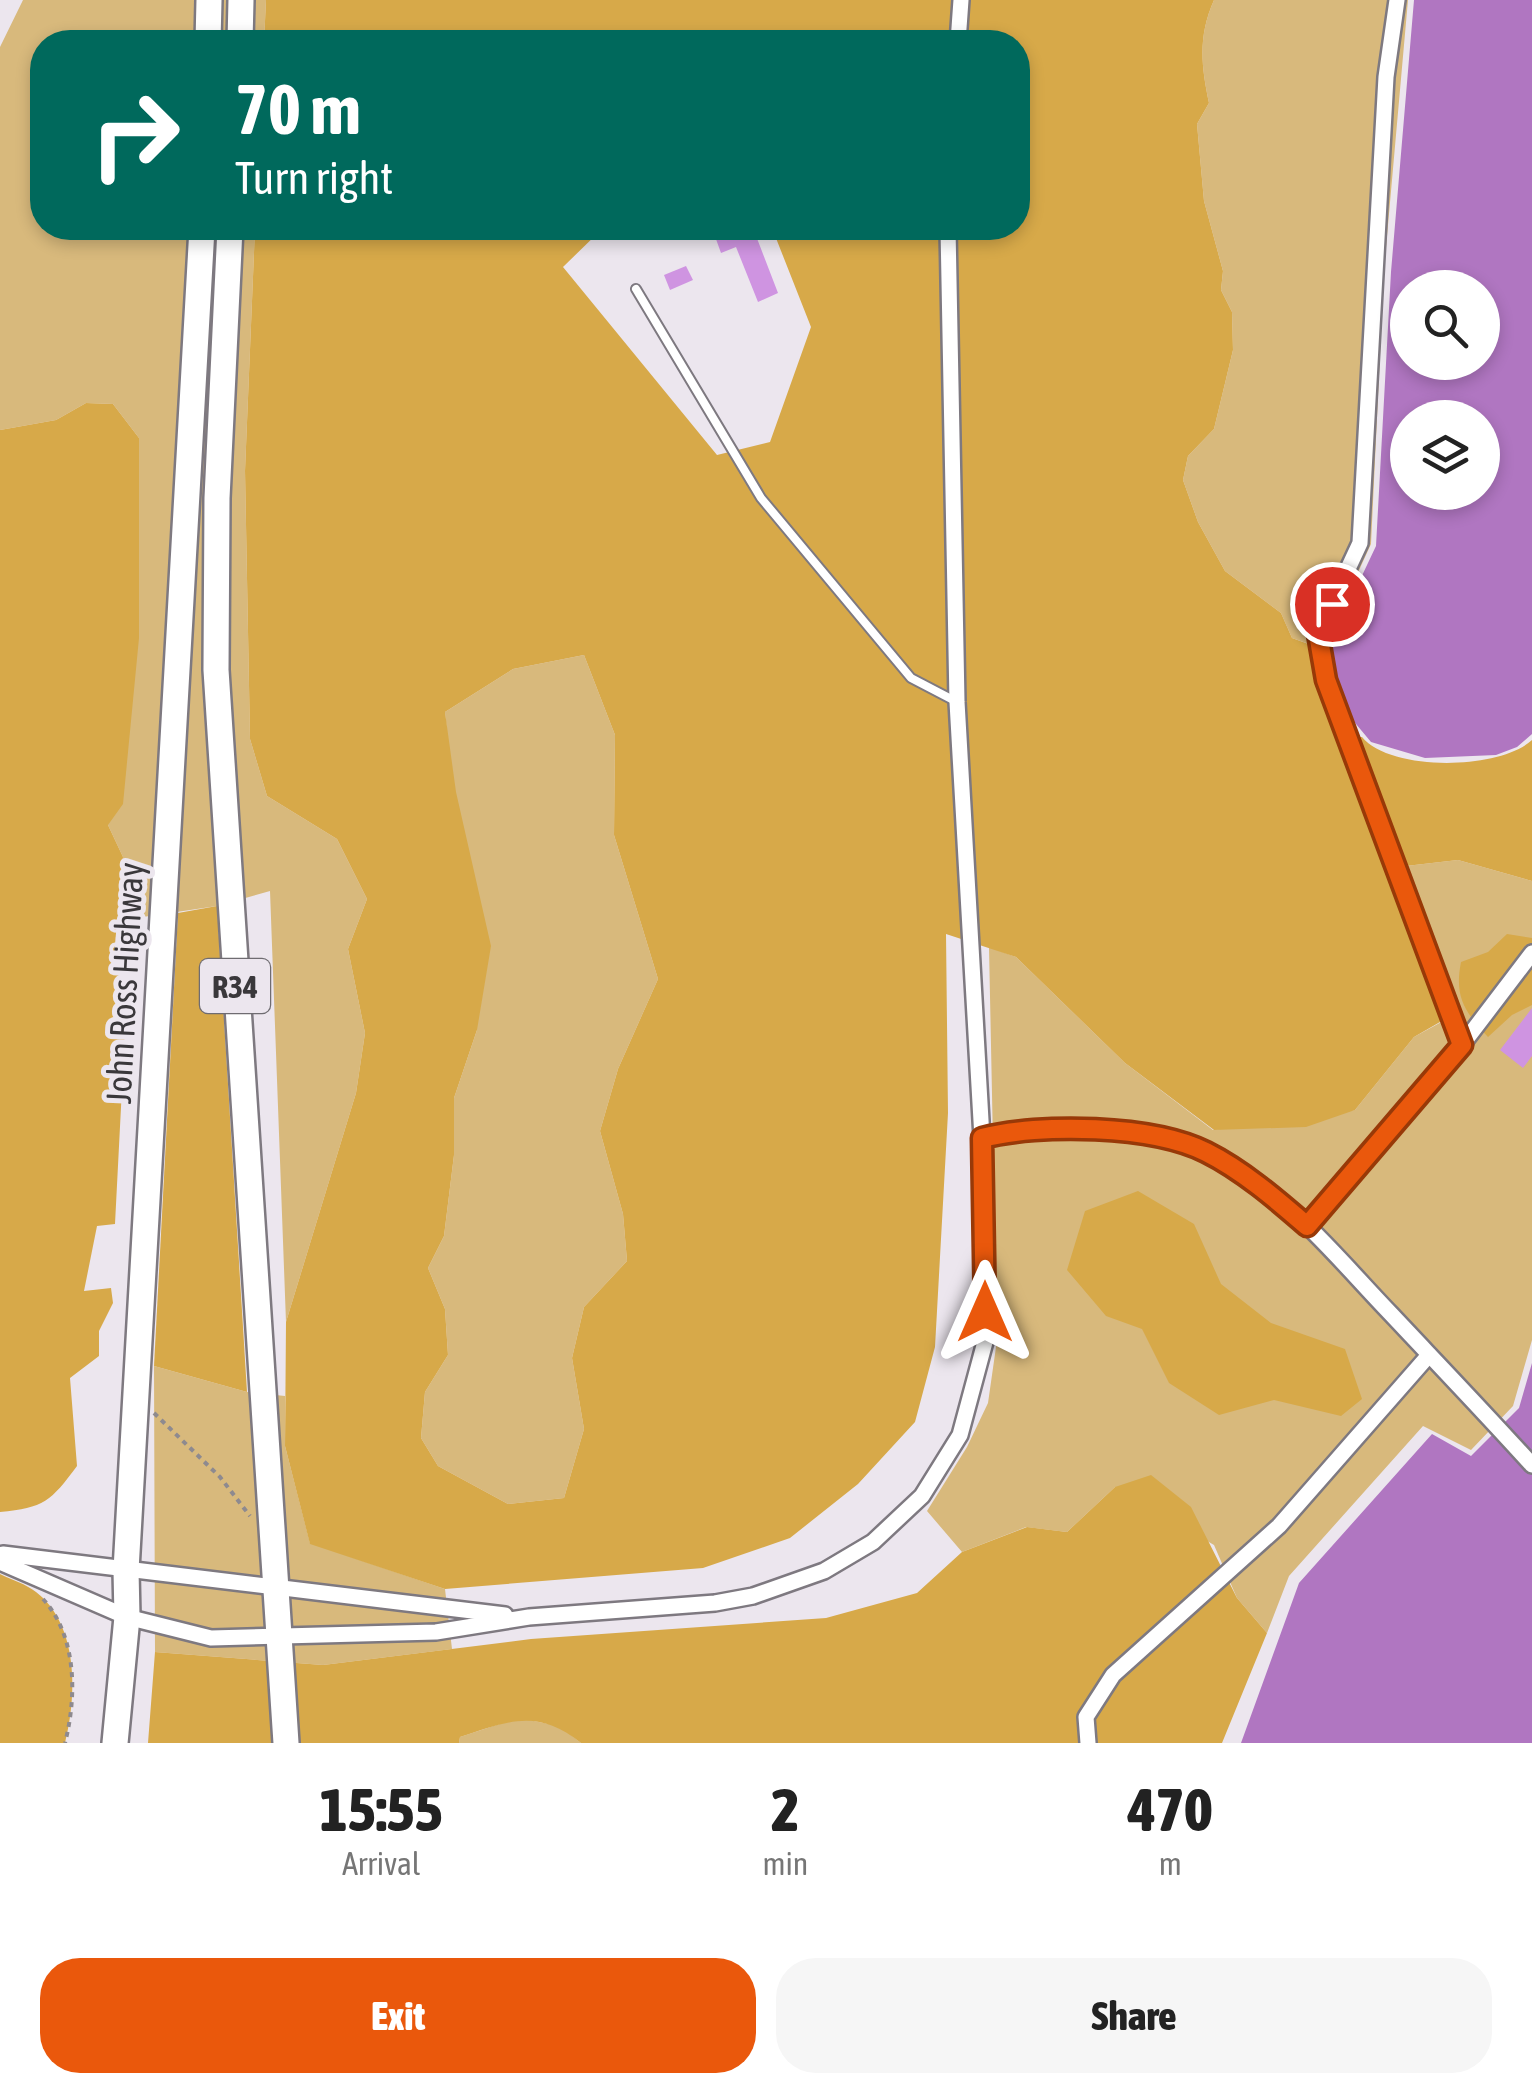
<!DOCTYPE html>
<style>
:root{--surface:#fff;--page:#f6f6f6;--text:#222;--muted:#767676;--accent:#ea580c}
body{margin:0;font-family:"Asap Condensed",sans-serif;background:var(--page);color:var(--text);height:100vh;display:flex;flex-direction:column;font-size:38px;white-space:nowrap}
*{box-sizing:border-box;margin:0}
p{font-size:32px;color:var(--muted)}
.icon{flex:none;width:55px;height:55px;fill:none;stroke:currentColor;stroke-width:2;stroke-linecap:round;stroke-linejoin:round}
.map{position:relative;height:1743px;overflow:hidden}
.panel{display:flex;flex-direction:column;background:var(--surface);flex:1}
.panel>*{flex:none}
.hud{position:absolute;left:30px;top:30px;width:1000px;height:210px;border-radius:40px;box-shadow:0 5px 15px #0003;background:#00695c;color:#fff;overflow:hidden}
.buttons{position:absolute;left:1390px;top:270px;display:grid;gap:20px}
.buttons a{display:grid;place-items:center;width:110px;height:110px;border-radius:50%;background:var(--surface);box-shadow:0 5px 15px #0003;font-size:50px}
.pin{position:absolute;display:grid;place-items:center;width:85px;height:85px;color:#fff;margin:-42px;border:5px solid #fff;border-radius:50%;box-shadow:0 2px 10px #0007}
.me{position:absolute;width:110px;margin:-55px;rotate:0deg;stroke-linejoin:round;filter:drop-shadow(0 0 8px #0008)}
.turn{display:flex;align-items:center;gap:35px;height:210px;padding:0 40px;font-size:45px}
.turn .icon{width:130px;height:130px;stroke-width:2.5}
.turn b{display:block;font-size:70px;line-height:85px}
.eta{display:flex;justify-content:space-evenly;align-items:center;height:170px;text-align:center}
.eta b{font-size:60px;font-weight:800;line-height:70px}
.cta{display:flex;gap:20px;margin-top:auto;padding:20px 40px}
.cta a{flex:1;height:115px;border-radius:40px;background:var(--accent);color:#fff;font-size:40px;font-weight:800;line-height:115px;text-align:center}
.cta a+a{background:var(--page);color:var(--text)}
.map>svg:first-child{display:block}
.green{fill:#d8b97c}
.forest{fill:#d7a949;fill-rule:evenodd}
.water{fill:#b076c1;fill-rule:evenodd}
.building{fill:#cf94e1}
.lines{fill:none;stroke-linecap:round;stroke-linejoin:round}
.service-casing{stroke:#7e7980;stroke-width:12}
.minor-casing{stroke:#7e7980;stroke-width:20}
.primary-casing{stroke:#7e7980;stroke-width:30}
.path{stroke:#8e8a8f;stroke-width:4;stroke-dasharray:5 5;stroke-linecap:butt}
.service{stroke:#fff;stroke-width:8}
.minor{stroke:#fff;stroke-width:15}
.primary{stroke:#fff;stroke-width:25}
.route-casing{stroke:#983908;stroke-width:25}
.route{stroke:#ea580c;stroke-width:18}
.labels{text-anchor:middle;dominant-baseline:central;stroke-width:10;stroke-linejoin:round;paint-order:stroke}
.shield{fill:#ece6ee;stroke:#6f6c71;stroke-width:2.5}
.shield-label{font-size:32px;font-weight:bold;fill:#3a383b}
.street-label{font-size:35px;fill:#3a383b;stroke:#ece6ee}
</style>
<div class="map">
<svg width="1532" height="1743" viewBox="0 0 1532 1743">
<rect width="100%" height="100%" fill="#ece6ee"/>
<g class="green">
<polygon points="23,0 266,0 264,42 42,42 42,228 255,228 245,471 250,739 267,796 337,839 367,899 348,949 365,1033 356,1093 286,1322 270,891 217,906 116,921 123,857 108,825 139,438 113,404 86,403 56,420 0,430 0,47"/>
<path d="M1214 0H1408L1384 270 1371 544 1323 649 1292 638 1281 613 1225 571 1198 522 1183 480 1188 456 1214 429 1233 350 1232 312 1221 290 1223 271 1204 201 1197 124 1209 103C1201 65 1198 36 1214 0Z"/>
<polygon points="584,655 615,735 614,835 658,979 618,1069 600,1131 623,1214 627,1261 584,1307 572,1358 584,1429 564,1498 508,1504 438,1466 421,1438 425,1392 448,1355 445,1309 428,1268 444,1236 454,1155 454,1098 477,1030 445,712 513,669"/>
<polygon points="1458,860 1532,881 1532,1340 1513,1406 1471,1450 1423,1426 1289,1576 1267,1633 1237,1598 1214,1545 1115,1487 1067,1532 1026,1527 962,1552 927,1511 967,1447 988,1403 997,1340 989,947 1016,957 1125,1063 1213,1130 1355,1110 1414,1037 1456,1014 1406,866"/>
<polygon points="154,1366 247,1392 285,1396 285,1446 310,1543 445,1589 452,1649 323,1665 155,1652"/>
<polygon points="518,1718 560,1726 581,1743 459,1743 460,1737"/>
</g>
<g class="forest">
<path d="M266 0H1214C1198 36 1201 65 1209 103L1197 124 1204 201 1223 271 1221 290 1232 312 1233 350 1214 429 1188 456 1183 480 1198 522 1225 571 1281 613 1292 638 1314 646 1316 669 1343 754 1447 1018 1414 1037 1355 1110 1306 1127 1214 1130 1125 1063 1016 957 946 934 948 1113 935 1347 915 1422 858 1484 790 1538 703 1568 445 1589 310 1544 285 1446 286 1322 356 1093 365 1033 348 949 367 899 337 839 267 796 250 739 245 471 255 228H603L563 267 717 455 770 442 811 327 772 228H1018V42H264ZM584 655 615 735 614 835 658 979 618 1069 600 1131 623 1214 627 1261 584 1307 572 1358 584 1429 564 1498 508 1504 438 1466 421 1438 425 1392 448 1355 445 1309 428 1268 444 1236 454 1155V1098L477 1030 491 946 456 792 445 712 513 669Z"/>
<path d="M86 403 113 404 139 438V638L123 804 108 825 123 857 114 955 126 1010 115 1224 97 1226 84 1291 111 1288 113 1303 99 1331V1356L70 1378 77 1466C51 1501 44 1508 0 1512V430L56 420Z"/>
<path d="M1353 737H1362C1391 772 1500 770 1532 740V881L1458 860 1406 866Z"/>
<polygon points="217,906 247,1392 154,1366 178,913"/>
<path d="M1507 934 1532 938V1005L1512 1015 1488 1037C1465 1012 1454 997 1461 962L1488 952Z"/>
<polygon points="1138,1191 1194,1224 1221,1284 1271,1323 1345,1349 1362,1399 1341,1416 1274,1400 1219,1415 1169,1383 1142,1329 1106,1316 1067,1270 1085,1211"/>
<path d="M1151 1475 1191 1507 1237 1598 1267 1633 1222 1743H581C537 1708 509 1721 460 1737L459 1743H148L155 1652 323 1665 531 1639 826 1618 917 1593 962 1552 1027 1527 1067 1532 1115 1487Z"/>
<path d="M0 1574C12 1580 26 1584 36 1592 79 1625 77 1696 65 1743H0Z"/>
</g>
<g class="water">
<path d="M1414 0H1532V734L1517 747 1496 755 1425 758 1371 742 1346 712 1332 681 1333 637 1376 546 1391 272ZM1408 288H1482V362H1408ZM1408 418H1482V492H1408Z"/>
<polygon points="1532,1363 1532,1743 1241,1743 1299,1583 1432,1434 1471,1456 1519,1408"/>
</g>
<g class="building">
<polygon points="712,228 753,228 778,293 758,302 736,247 721,253"/>
<polygon points="686,266 693,280 670,290 664,275"/>
<polygon points="1532,1008 1532,1056 1523,1068 1500,1050"/>
</g>
<g class="lines">
<defs>
<polyline id="service" points="636,289 761,498 911,678 957,702"/>
<g id="minor">
<polyline points="1397,0 1386,77 1360,543 1318,633 1326,679 1462,1045"/>
<polyline points="958,42 961,0"/>
<path d="M982 1138C1043 1122 1143 1126 1201 1150 1278 1182 1335 1256 1391 1314 1438 1364 1486 1414 1532 1465"/>
<polyline points="1307,1225 1462,1045 1532,953"/>
<polyline points="3,1554 505,1615"/>
<polyline points="0,1562 127,1617 211,1638 436,1632 529,1617 715,1603 753,1596 824,1571 873,1542 922,1496 960,1435 985,1342 982,1138 957,702 948,228"/>
<polyline points="1088,1743 1086,1717 1113,1675 1279,1526 1429,1355"/>
</g>
<g id="primary">
<polyline points="208,42 209,0"/>
<polyline points="240,42 241,0"/>
<polyline points="230,228 217,498 216,670 286,1743"/>
<polyline points="115,1743 127,1617 126,1570 202,228"/>
</g>
</defs>
<use href="#service" class="service-casing"/>
<use href="#minor" class="minor-casing"/>
<use href="#primary" class="primary-casing"/>
<g class="path">
<polyline points="154,1413 220,1477 250,1516"/>
<path d="M43 1599C77 1636 77 1696 65 1743"/>
</g>
<use href="#service" class="service"/>
<use href="#minor" class="minor"/>
<use href="#primary" class="primary"/>
</g>
<g class="lines">
<defs>
<path id="route" d="M985 1312 982 1138C1040 1123 1152 1125 1206 1152 1242 1170 1276 1199 1307 1226L1462 1045 1326 680 1318 634 1332 604"/>
</defs>
<use href="#route" class="route-casing"/>
<use href="#route" class="route"/>
</g>
<g class="labels">
<rect class="shield" x="200" y="959" width="70" height="54" rx="8"/>
<g class="shield-label">
<text x="235" y="986">R34</text>
</g>
<g class="street-label">
<text transform="translate(124 983) rotate(-87)">John Ross Highway</text>
</g>
</g>
</svg>
<div class="buttons">
<a><svg class="icon" aria-label="search" viewBox="0 0 24 24"><circle cx="10" cy="10" r="6"/><path d="M15 15l6 6"/></svg></a>
<a><svg class="icon" aria-label="layers" viewBox="0 0 24 24"><path d="M12 4l9 5-9 5-9-5zM3 14l9 5 9-5"/></svg></a>
</div>
<div class="pin" style="left:1332px;top:604px;background:#d93025"><svg class="icon" aria-label="arrive" viewBox="0 0 24 24"><path d="M6 21V4h12l-3 4 3 4H6"/></svg></div>
<svg class="me" style="left:985px;top:1312px" viewBox="-20 -20 40 40"><path d="M0-17L14 15 0 8-14 15z" fill="#ea580c" stroke="#fff" stroke-width="4"/></svg>
<div class="hud">
<div class="turn"><svg class="icon" aria-label="right" viewBox="0 0 24 24"><path d="M7 20v-9h11M14 6l5 5-5 5"/></svg><div><b>70 m</b>Turn right</div></div>
</div>
</div>
<section class="panel">
<div class="eta">
<div><b>15:55</b><p>Arrival</p></div>
<div><b>2</b><p>min</p></div>
<div><b>470</b><p>m</p></div>
</div>
<div class="cta"><a>Exit</a><a>Share</a></div>
</section>
